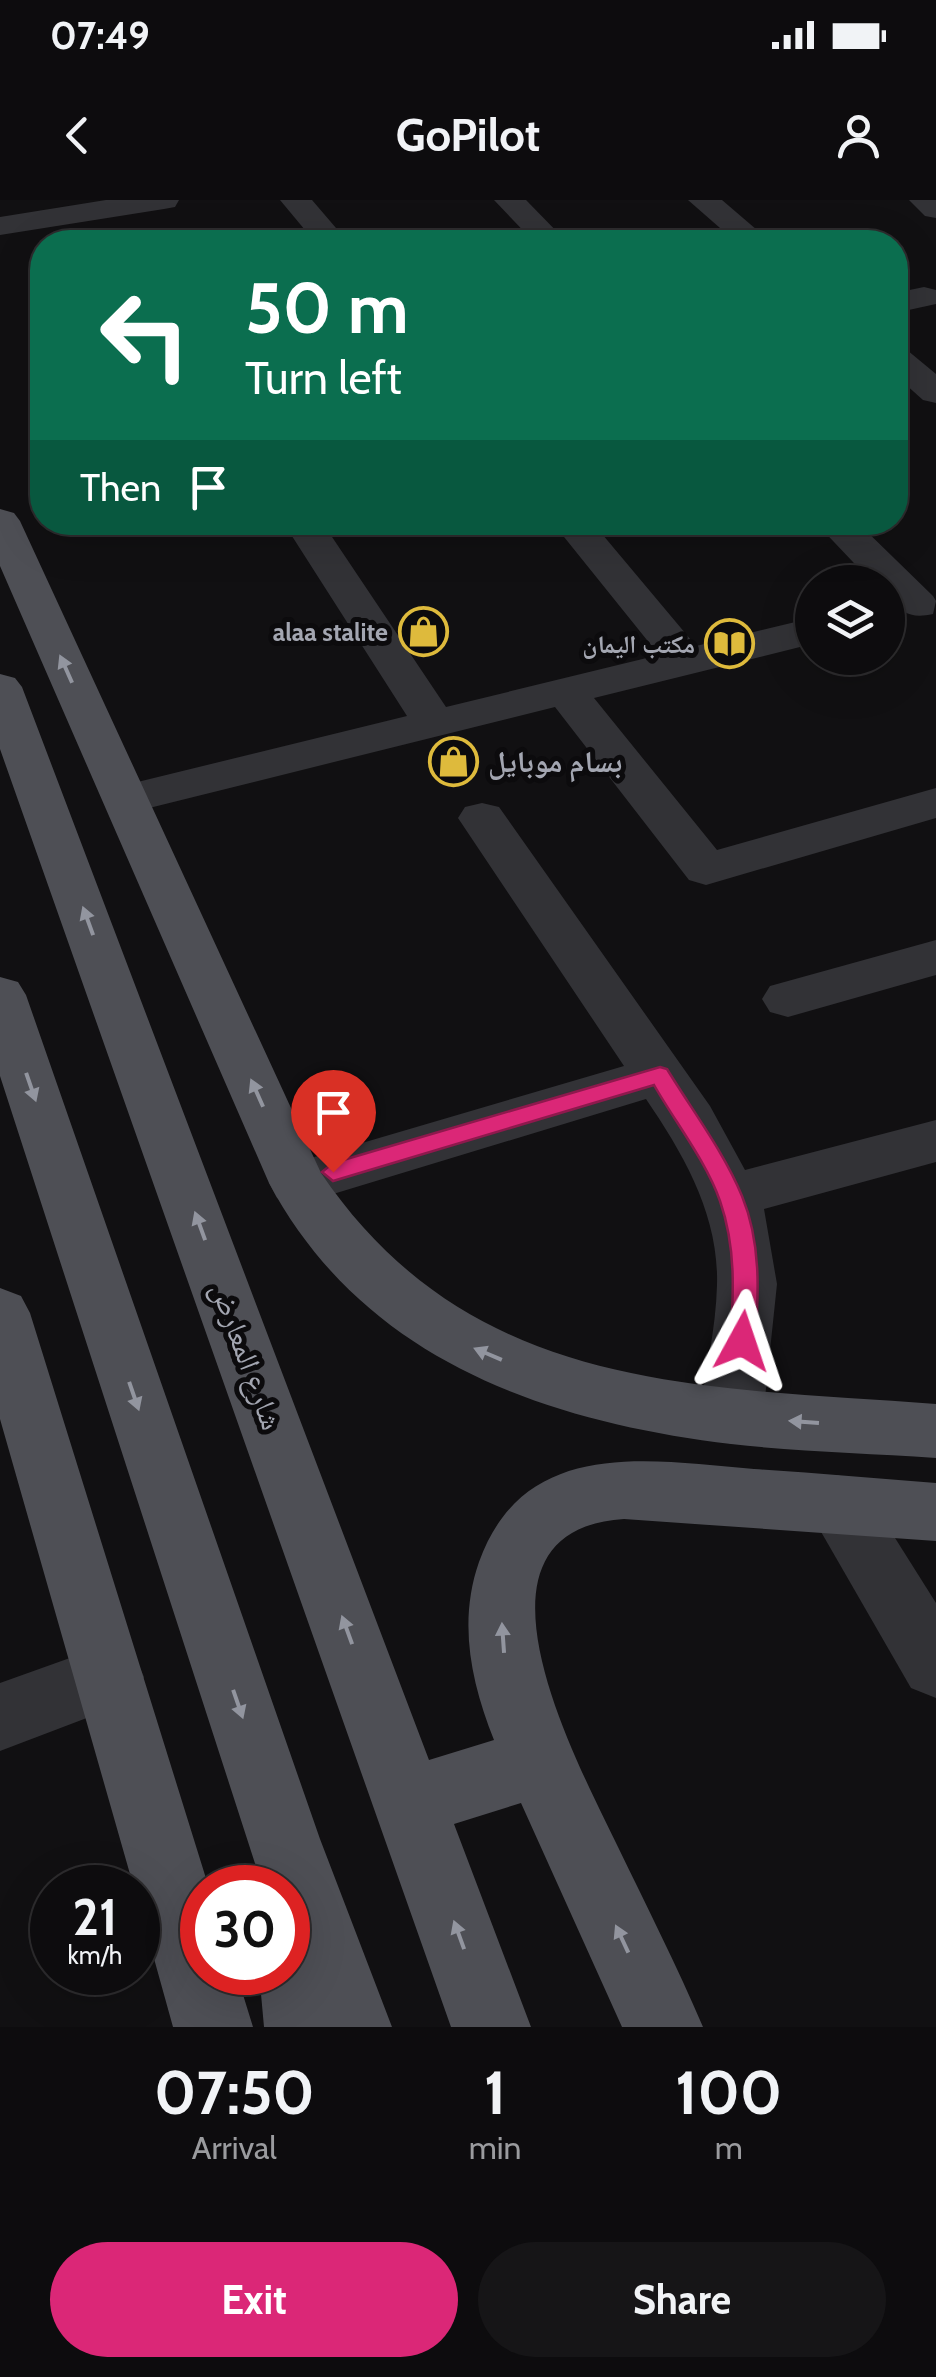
<!DOCTYPE html>
<meta charset="utf-8">
<style>
:root{--surface:#0d0c0e;--page:#161517;--text:#f1f3f6;--muted:#9a9b9e;--line:#2d2c2e;--accent:#db2777}
body{margin:0;font-family:Cabin,"Noto Naskh Arabic",sans-serif;background:var(--page);color:var(--text);height:100vh;display:flex;flex-direction:column;font-size:38px;white-space:nowrap}
*{box-sizing:border-box;margin:0}
p{font-size:32px;color:var(--muted)}
.icon{flex:none;width:55px;height:55px;fill:none;stroke:currentColor;stroke-width:2;stroke-linecap:round;stroke-linejoin:round}
.map{position:relative;height:1827px;overflow:hidden}
.drawer{display:flex;flex-direction:column;background:var(--surface);flex:1}
.drawer>*{flex:none}
.top-card{position:absolute;left:30px;top:30px;width:878px;height:305px;border-radius:40px;box-shadow:0 10px 40px #0002,0 0 0 2px var(--line);background:#0b6e4f;color:#fff;overflow:hidden}
.tools{position:absolute;left:795px;top:365px;display:grid;gap:20px}
.tools a{display:grid;place-items:center;width:110px;height:110px;border-radius:50%;background:var(--surface);box-shadow:0 10px 40px #0002,0 0 0 2px var(--line);font-size:50px}
.speed{position:absolute;left:30px;top:1665px;display:flex;gap:20px;font-size:50px;font-weight:700;text-align:center}
.speed>*{display:grid;place-content:center;width:130px;height:130px;border-radius:50%;background:var(--surface);box-shadow:0 10px 40px #0002,0 0 0 2px var(--line);line-height:1}
.speed small{font-size:25px;font-weight:400}
.speed .limit{border:15px solid #d22;background:#fff;color:#111}
.pin{position:absolute;display:grid;place-items:center;width:85px;height:85px;color:#fff;margin:-102px -42px;border-radius:50% 50% 50% 0;rotate:-45deg;box-shadow:0 0 10px #0007}
.pin .icon{rotate:45deg}
.me{position:absolute;width:110px;margin:-55px;rotate:5deg;stroke-linejoin:round;filter:drop-shadow(0 0 8px #0008)}
.turn{display:flex;align-items:center;gap:35px;height:210px;padding:0 50px;font-size:45px}
.turn .icon{width:130px;height:130px;stroke-width:2.5}
.turn b{display:block;font-size:70px;line-height:85px}
.then{display:flex;align-items:center;height:95px;padding:0 50px;background:#0003;gap:20px;font-size:38px}
.eta{display:flex;justify-content:space-evenly;align-items:center;height:170px;text-align:center}
.eta b{font-size:60px;font-weight:700;line-height:70px}
.primary-button{display:flex;gap:20px;margin-top:auto;padding:20px 50px}
.primary-button a{flex:1;height:115px;border-radius:60px;background:var(--accent);color:#fff;font-size:40px;font-weight:700;line-height:115px;text-align:center}
.primary-button a+a{background:var(--page);color:var(--text)}
.status{display:flex;justify-content:space-between;align-items:center;height:70px;padding:0 50px;background:var(--surface);direction:ltr}
.status svg{height:28px;fill:currentColor}
header{display:flex;justify-content:space-between;align-items:center;height:130px;padding:0 50px;background:var(--surface);font-size:45px;font-weight:700}
.map>svg:first-child{display:block}
.lines{fill:none;stroke-linecap:round;stroke-linejoin:round}
.minor{fill:#323236;fill-rule:evenodd}
.major{fill:#4e4f55;fill-rule:evenodd}
.oneway{fill:#92959f}
.route{fill:#db2777;stroke:#8e194d;stroke-width:2.5}
.labels{text-anchor:middle;dominant-baseline:central;stroke-width:10;stroke-linejoin:round;paint-order:stroke}
.far-poi-label{font-size:25px;font-weight:bold;fill:#a3a6b1;stroke:#0c0b0d;text-anchor:end}
.poi-label{font-size:30px;font-weight:bold;fill:#a3a6b1;stroke:#0c0b0d;text-anchor:start}
.street-label{font-size:30px;fill:#a3a6b1;stroke:#0c0b0d}
</style>
<div class="status"><b>07:49</b><svg viewBox="0 0 49 12"><path d="M0 12V9h3v3zM5 12V6h3v6zM10 12V3h3v9zM15 12V0h3v12zM26 1h20v11H26zM47 4h2v5h-2z"/></svg></div>
<header><svg class="icon" aria-label="back" viewBox="0 0 24 24"><path d="M15 5l-7 7 7 7"/></svg>GoPilot<svg class="icon" aria-label="person" viewBox="0 0 24 24"><circle cx="12" cy="8" r="4"/><path d="M4 21q1-7 8-7t8 7"/></svg></header>
<div class="map">
<svg width="936" height="1827" viewBox="0 0 936 1827">
<rect width="100%" height="100%" fill="#111012"/>
<g class="lines">
<g class="minor">
<polygon points="106,0 179,0 175,7 164,9 0,35 0,17"/>
<polygon points="280,0 312,0 348,42 315,42"/>
<polygon points="494,0 526,0 567,42 534,42"/>
<polygon points="688,0 722,0 771,42 736,42"/>
<polygon points="909,0 936,0 936,18 925,16"/>
<polygon points="924,87 936,90 936,104 895,113 895,93"/>
<polygon points="895,147 907,150 936,174 936,203 923,200 895,175"/>
<polygon points="283,322 322,322 446,507 659,455 552,322 592,322 696,446 812,418 812,444 594,498 717,650 936,588 936,618 706,685 689,680 555,507 125,614 109,609 102,599 109,589 407,516"/>
<path d="M815 322H857L933 396 936 401 933 414C911 419 903 413 888 398V382H872Z"/>
<path d="M482 603 499 607 710 906 745 970 936 920V962L764 1009 777 1084 763 1217 753 1236 731 1244 709 1236 699 1217C705 1174 716 1129 717 1085 719 1015 684 955 646 899L297 1005 277 998 269 983 277 968 624 866 458 618 465 607Z"/>
<polygon points="936,740 936,775 788,817 770,812 762,799 770,786"/>
<polygon points="838,1275 861,1284 936,1403 936,1498 911,1488 805,1304 815,1284"/>
<polygon points="109,1444 134,1454 144,1477 134,1500 0,1551 0,1483"/>
</g>
<g class="major">
<path d="M0 309 14 313 20 321 321 973C471 1194 697 1186 936 1204V1258C868 1253 799 1252 731 1244 543 1221 363 1159 269 983L0 366Z"/>
<path d="M0 474 15 478 22 487 429 1560 494 1540C471 1482 458 1422 479 1362 524 1237 647 1260 754 1269 814 1273 875 1278 936 1283V1341L624 1319C449 1330 580 1567 618 1647 647 1707 677 1766 703 1827H622L521 1603 454 1624 531 1827H451L0 549Z"/>
<polygon points="0,777 18,782 26,795 320,1639 392,1827 264,1827 259,1772 288,1772 288,1688 263,1688 0,876"/>
<polygon points="0,1088 21,1096 30,1113 209,1688 202,1688 202,1772 236,1772 253,1827 173,1827 138,1701 138,1688 134,1688 0,1219"/>
</g>
</g>
<defs><path id="oneway-solid" d="M-6-.8H1V-3.2L6.5 0L1 3.2V.8H-6Z" transform="scale(2.5)"/></defs>
<g class="oneway">
<use href="#oneway-solid" transform="translate(66 469) rotate(-114)"/>
<use href="#oneway-solid" transform="translate(88 721) rotate(-110)"/>
<use href="#oneway-solid" transform="translate(31 887) rotate(71)"/>
<use href="#oneway-solid" transform="translate(257 893) rotate(-114)"/>
<use href="#oneway-solid" transform="translate(200 1026) rotate(-110)"/>
<use href="#oneway-solid" transform="translate(488 1154) rotate(-157)"/>
<use href="#oneway-solid" transform="translate(134 1196) rotate(71)"/>
<use href="#oneway-solid" transform="translate(804 1222) rotate(-176)"/>
<use href="#oneway-solid" transform="translate(347 1430) rotate(-110)"/>
<use href="#oneway-solid" transform="translate(503 1438) rotate(-94)"/>
<use href="#oneway-solid" transform="translate(238 1504) rotate(71)"/>
<use href="#oneway-solid" transform="translate(459 1735) rotate(-110)"/>
<use href="#oneway-solid" transform="translate(622 1739) rotate(-115)"/>
</g>
<path class="route" d="M660 867 667 869C692 910 724 952 742 996 761 1042 759 1093 755 1141L751 1149 742 1152 733 1149 730 1141C734 1094 736 1047 720 1001 706 961 675 922 654 885L333 981 322 972 333 963Z"/>
<defs>
<symbol id="shop-ring" viewBox="-11 -11 22 22"><circle r="9.5" fill="#0c0b0d" stroke="#deba3c" stroke-width="1.5"/><path d="M-5-2.5h2.3a2.7 3.5 0 0 1 5.4 0H5L5.5 6h-11ZM-1.5-2.5h3a1.5 2.3 0 0 0-3 0Z" fill="#deba3c"/></symbol>
<symbol id="library-ring" viewBox="-11 -11 22 22"><circle r="9.5" fill="#0c0b0d" stroke="#deba3c" stroke-width="1.5"/><path d="M-6-4Q-3-5.5-.7-3.5V5Q-3 3-6 4ZM6-4Q3-5.5 .7-3.5V5Q3 3 6 4Z" fill="#deba3c"/></symbol>
</defs>
<g fill-rule="evenodd">
<use href="#shop-ring" x="396" y="404" width="55" height="55"/>
<use href="#library-ring" x="702" y="416" width="55" height="55"/>
<use href="#shop-ring" x="426" y="534" width="55" height="55"/>
</g>
<g class="labels">
<g class="far-poi-label">
<text x="388" y="432">alaa stalite</text>
<text x="695" y="444">مكتب اليمان</text>
</g>
<g class="poi-label">
<text x="488" y="561">بسام موبايل</text>
</g>
<g class="street-label">
<text transform="translate(247 1156) rotate(70)">شارع المعارض</text>
</g>
</g>
</svg>
<div class="tools">
<a><svg class="icon" aria-label="layers" viewBox="0 0 24 24"><path d="M12 4l9 5-9 5-9-5zM3 14l9 5 9-5"/></svg></a>
</div>
<div class="speed"><div>21<small>km/h</small></div><div class="limit">30</div></div>
<div class="pin" style="left:333px;top:972px;background:#d93025"><svg class="icon" aria-label="arrive" viewBox="0 0 24 24"><path d="M6 21V4h12l-3 4 3 4H6"/></svg></div>
<svg class="me" style="left:742px;top:1141px" viewBox="-20 -20 40 40"><path d="M0-17L14 15 0 8-14 15z" fill="#db2777" stroke="#fff" stroke-width="4"/></svg>
<div class="top-card">
<div class="turn"><svg class="icon" aria-label="left" viewBox="0 0 24 24"><path d="M17 20v-9H6M10 6l-5 5 5 5"/></svg><div><b>50 m</b>Turn left</div></div>
<div class="then">Then<svg class="icon" aria-label="arrive" viewBox="0 0 24 24"><path d="M6 21V4h12l-3 4 3 4H6"/></svg></div>
</div>
</div>
<section class="drawer">
<div class="eta">
<div><b>07:50</b><p>Arrival</p></div>
<div><b>1</b><p>min</p></div>
<div><b>100</b><p>m</p></div>
</div>
<div class="primary-button"><a>Exit</a><a>Share</a></div>
</section>
